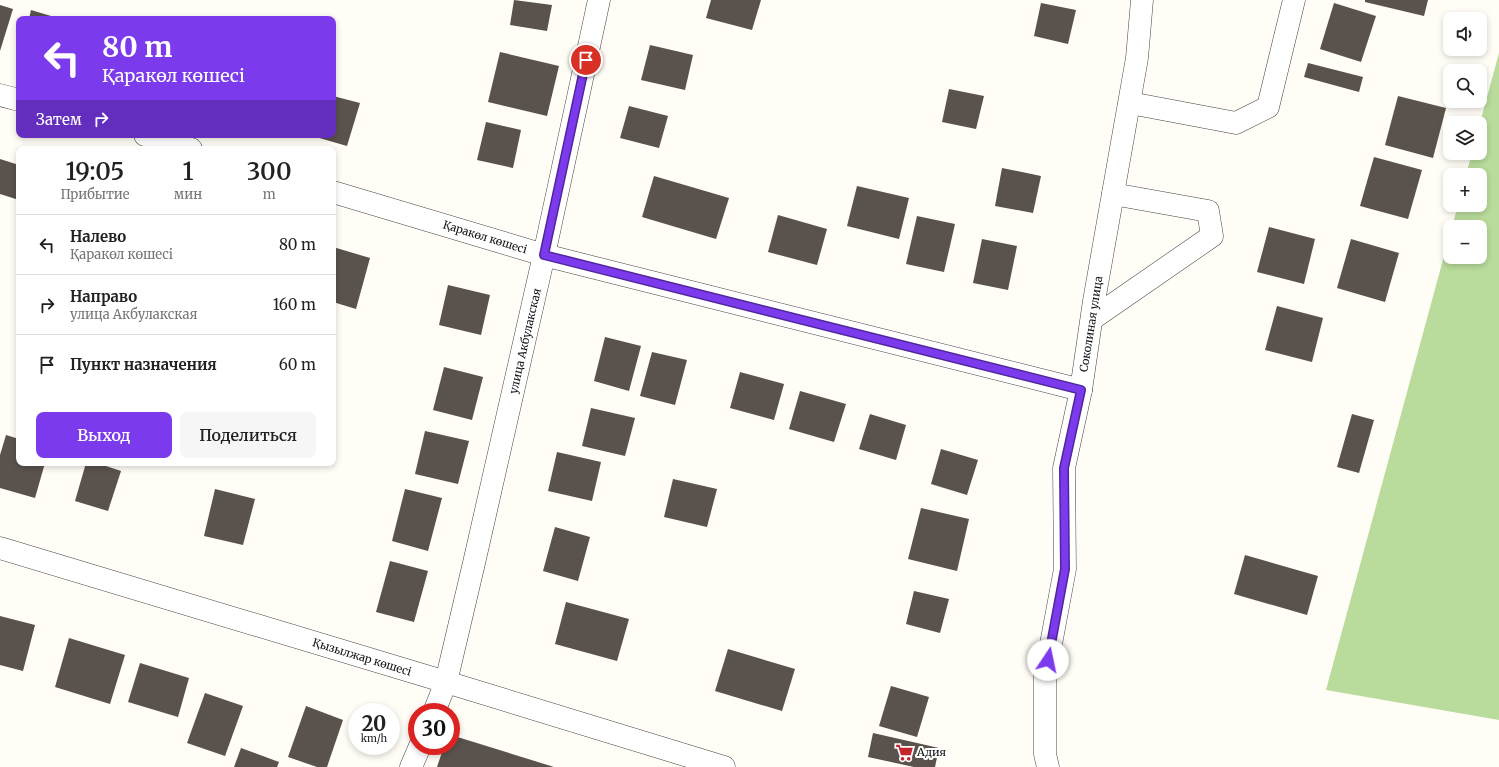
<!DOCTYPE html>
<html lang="ru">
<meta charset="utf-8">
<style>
:root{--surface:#fff;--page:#f6f6f6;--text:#222;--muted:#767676;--line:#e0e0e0;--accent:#7c3aed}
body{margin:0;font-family:Merriweather,serif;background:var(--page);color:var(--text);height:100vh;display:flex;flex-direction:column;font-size:15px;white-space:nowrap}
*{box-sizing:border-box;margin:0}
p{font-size:13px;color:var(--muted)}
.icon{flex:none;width:22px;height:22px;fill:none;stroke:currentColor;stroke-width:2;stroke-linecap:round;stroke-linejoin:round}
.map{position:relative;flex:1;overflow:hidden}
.panel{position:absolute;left:16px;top:146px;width:320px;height:320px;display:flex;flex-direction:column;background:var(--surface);border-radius:8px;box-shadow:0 2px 6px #0003}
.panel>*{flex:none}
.banner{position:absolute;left:16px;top:16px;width:320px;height:122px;border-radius:8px;box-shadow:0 2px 6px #0003;background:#7c3aed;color:#fff;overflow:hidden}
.fabs{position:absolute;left:1443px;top:12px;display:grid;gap:8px}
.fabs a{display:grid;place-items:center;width:44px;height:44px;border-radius:8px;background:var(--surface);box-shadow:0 2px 6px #0003;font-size:20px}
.speed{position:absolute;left:348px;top:703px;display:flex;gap:8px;font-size:20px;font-weight:700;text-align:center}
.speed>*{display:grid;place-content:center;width:52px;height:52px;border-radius:50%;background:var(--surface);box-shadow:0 2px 6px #0003;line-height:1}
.speed small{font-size:10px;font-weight:400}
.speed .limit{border:6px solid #d22;background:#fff;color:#111}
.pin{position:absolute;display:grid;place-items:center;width:34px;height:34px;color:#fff;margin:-17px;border:2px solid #fff;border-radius:50%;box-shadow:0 1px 4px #0007}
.me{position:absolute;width:44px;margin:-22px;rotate:11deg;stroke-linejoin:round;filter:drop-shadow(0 0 3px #0008)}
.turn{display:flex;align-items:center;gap:14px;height:84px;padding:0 20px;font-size:18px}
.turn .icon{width:52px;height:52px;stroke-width:2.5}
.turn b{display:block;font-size:28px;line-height:34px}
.then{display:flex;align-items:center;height:38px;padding:0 20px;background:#0003;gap:8px;font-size:15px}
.eta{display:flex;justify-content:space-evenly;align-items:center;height:68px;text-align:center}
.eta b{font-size:24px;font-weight:600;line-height:28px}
.action{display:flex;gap:8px;margin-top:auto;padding:8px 20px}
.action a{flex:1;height:46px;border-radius:8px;background:var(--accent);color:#fff;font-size:16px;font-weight:600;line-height:46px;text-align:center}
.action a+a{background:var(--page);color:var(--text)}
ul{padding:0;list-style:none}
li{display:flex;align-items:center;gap:12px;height:60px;padding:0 20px;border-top:1px solid var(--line)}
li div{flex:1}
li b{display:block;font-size:15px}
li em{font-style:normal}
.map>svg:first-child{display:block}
.forest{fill:#b9dc9c}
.building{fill:#5a524d}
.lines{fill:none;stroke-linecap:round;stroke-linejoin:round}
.minor-casing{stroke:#444;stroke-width:23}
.minor{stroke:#fff;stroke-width:22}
.route-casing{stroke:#51269a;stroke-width:10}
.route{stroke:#7c3aed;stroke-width:7}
.labels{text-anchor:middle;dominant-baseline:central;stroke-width:4;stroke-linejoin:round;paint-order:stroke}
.street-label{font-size:11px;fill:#111;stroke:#fff}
.poi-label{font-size:11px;fill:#111;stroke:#fff;text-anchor:start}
</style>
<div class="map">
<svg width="1499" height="767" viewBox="0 0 1499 767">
<rect width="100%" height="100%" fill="#fffdf5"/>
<polygon class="forest" points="1499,53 1499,720 1326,690 1450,234 1450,257 1480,257 1480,227 1452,227 1458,205 1480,205 1480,175 1466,175 1472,153 1480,153 1480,123"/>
<g class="building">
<polygon points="514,0 552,5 547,31 510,25"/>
<polygon points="711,0 761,0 752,30 706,18"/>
<polygon points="1365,0 1428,0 1424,16 1365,2"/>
<polygon points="1041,3 1076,10 1068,44 1034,36"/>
<polygon points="1334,3 1376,16 1361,62 1320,49"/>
<polygon points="0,5 13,9 0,51"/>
<polygon points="31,10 61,19 29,19"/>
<polygon points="650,45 693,55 685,90 641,80"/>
<polygon points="500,52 559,66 547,116 488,102"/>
<polygon points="1308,63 1363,77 1359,92 1304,77"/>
<polygon points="949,89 984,96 976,129 942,122"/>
<polygon points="333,96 360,103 347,146 309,135 333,135"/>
<polygon points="1398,96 1446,108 1433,158 1385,145"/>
<polygon points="629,106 668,116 659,148 620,138"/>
<polygon points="486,122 521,130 513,168 477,160"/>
<polygon points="1374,157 1422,170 1408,219 1360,206"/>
<polygon points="0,159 19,165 19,200 0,194"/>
<polygon points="1002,168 1041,176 1033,213 995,206"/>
<polygon points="654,176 729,198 716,239 642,217"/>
<polygon points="857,186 909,198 899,239 847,226"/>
<polygon points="778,215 827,229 817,265 768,252"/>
<polygon points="917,216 955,224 944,272 906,264"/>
<polygon points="1269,227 1315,239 1304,284 1257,272"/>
<polygon points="982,239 1017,246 1008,290 973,283"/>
<polygon points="1351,239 1399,253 1385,302 1337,288"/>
<polygon points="333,247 370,258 356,309 333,302"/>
<polygon points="448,285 490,295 481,335 439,325"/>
<polygon points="1277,306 1323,318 1312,362 1265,350"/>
<polygon points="605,337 641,346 629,391 594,381"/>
<polygon points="652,352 687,360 675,405 640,396"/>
<polygon points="444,367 483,377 472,420 433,410"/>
<polygon points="740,372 784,384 774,420 730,408"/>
<polygon points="800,391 846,404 834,442 789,429"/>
<polygon points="591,408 635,418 625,456 582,446"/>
<polygon points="870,414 906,425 896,460 859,449"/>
<polygon points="1352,414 1374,420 1359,473 1337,467"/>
<polygon points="425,431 469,441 458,484 415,474"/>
<polygon points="6,435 19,439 19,463 45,463 35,498 0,488 0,455"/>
<polygon points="941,449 978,460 967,495 931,484"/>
<polygon points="557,452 601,462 592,501 548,491"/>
<polygon points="86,463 97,463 121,471 108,511 75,501"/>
<polygon points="673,479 717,489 707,527 664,517"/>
<polygon points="215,489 255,499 243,545 204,536"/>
<polygon points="405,489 442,498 428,551 392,541"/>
<polygon points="921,508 969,519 957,571 908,559"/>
<polygon points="555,527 590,537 578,581 543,571"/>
<polygon points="1245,555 1318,576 1307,615 1234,594"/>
<polygon points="390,561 428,571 414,622 376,612"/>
<polygon points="914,591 949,599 940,633 906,624"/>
<polygon points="566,602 629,619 617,661 555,644"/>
<polygon points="0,616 35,625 23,671 0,665"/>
<polygon points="69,638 125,655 110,704 55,687"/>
<polygon points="728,649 795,669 782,711 715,691"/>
<polygon points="140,663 189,678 178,717 128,702"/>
<polygon points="891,686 929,697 917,737 879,726"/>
<polygon points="205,693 243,706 225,756 187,743"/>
<polygon points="306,706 343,720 327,767 317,767 288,757"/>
<polygon points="873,733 939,748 935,767 914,767 868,757"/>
<polygon points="451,735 554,767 437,767 444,746 451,746"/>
<polygon points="241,748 279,762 277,767 234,767"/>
</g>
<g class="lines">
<defs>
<g id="minor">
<polyline points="0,95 19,100"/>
<polyline points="1130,103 1236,123 1268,107 1294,0"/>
<polyline points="145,135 191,149"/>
<polyline points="333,192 544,255 1081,390"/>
<polyline points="1092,319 1212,236 1208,211 1113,194"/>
<polyline points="0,548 446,682 724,767"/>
<polyline points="434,712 446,682 474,563 544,255 599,0"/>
<polyline points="411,767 420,746"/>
<polyline points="1048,767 1045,754 1045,676 1065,569 1064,468 1081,390 1094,301 1137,58 1142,0"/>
</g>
</defs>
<use href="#minor" class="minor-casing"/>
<use href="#minor" class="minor"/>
</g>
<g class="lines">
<defs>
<polyline id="route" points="586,60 544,255 1081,390 1064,468 1065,569 1048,660"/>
</defs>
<use href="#route" class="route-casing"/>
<use href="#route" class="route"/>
</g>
<defs>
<symbol id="supermarket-bare" viewBox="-9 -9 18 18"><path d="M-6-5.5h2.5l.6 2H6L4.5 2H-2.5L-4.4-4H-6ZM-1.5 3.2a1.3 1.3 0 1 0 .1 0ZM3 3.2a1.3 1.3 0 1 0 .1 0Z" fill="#c4262e" stroke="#fff" stroke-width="2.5" paint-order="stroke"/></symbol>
</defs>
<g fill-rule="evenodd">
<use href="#supermarket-bare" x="892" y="740" width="25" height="25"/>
</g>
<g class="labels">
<g class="street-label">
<text transform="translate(485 237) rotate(17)">Қаракөл көшесі</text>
<text transform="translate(1091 324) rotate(-81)">Соколиная улица</text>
<text transform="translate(525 341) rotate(-77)">улица Акбулакская</text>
<text transform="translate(362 657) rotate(17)">Қызылжар көшесі</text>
</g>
<g class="poi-label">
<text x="917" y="752">Адия</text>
</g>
</g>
</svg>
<div class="fabs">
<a><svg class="icon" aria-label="sound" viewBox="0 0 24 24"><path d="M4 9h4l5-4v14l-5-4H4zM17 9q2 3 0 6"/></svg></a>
<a><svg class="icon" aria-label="search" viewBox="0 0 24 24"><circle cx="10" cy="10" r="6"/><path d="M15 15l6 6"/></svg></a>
<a><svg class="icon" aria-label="layers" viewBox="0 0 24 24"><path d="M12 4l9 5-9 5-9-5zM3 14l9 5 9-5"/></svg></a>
<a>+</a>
<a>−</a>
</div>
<div class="speed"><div>20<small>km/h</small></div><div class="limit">30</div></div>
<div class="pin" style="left:586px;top:60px;background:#d93025"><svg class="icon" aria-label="arrive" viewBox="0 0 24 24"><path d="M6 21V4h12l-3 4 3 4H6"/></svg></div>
<svg class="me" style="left:1048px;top:660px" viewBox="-20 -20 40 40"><circle r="19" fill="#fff"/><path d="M0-13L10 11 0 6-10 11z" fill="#7c3aed"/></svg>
<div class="banner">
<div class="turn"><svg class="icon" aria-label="left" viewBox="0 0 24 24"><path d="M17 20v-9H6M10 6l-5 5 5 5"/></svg><div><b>80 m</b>Қаракөл көшесі</div></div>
<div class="then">Затем<svg class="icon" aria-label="right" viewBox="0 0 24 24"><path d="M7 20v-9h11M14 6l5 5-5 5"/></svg></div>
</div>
<section class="panel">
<div class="eta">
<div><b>19:05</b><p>Прибытие</p></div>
<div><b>1</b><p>мин</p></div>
<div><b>300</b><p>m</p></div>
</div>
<ul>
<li><svg class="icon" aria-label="left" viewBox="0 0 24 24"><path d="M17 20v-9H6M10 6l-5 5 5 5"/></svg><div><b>Налево</b><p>Қаракөл көшесі</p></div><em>80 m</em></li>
<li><svg class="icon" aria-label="right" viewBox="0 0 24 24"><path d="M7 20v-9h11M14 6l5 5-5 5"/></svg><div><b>Направо</b><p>улица Акбулакская</p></div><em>160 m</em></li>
<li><svg class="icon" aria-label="arrive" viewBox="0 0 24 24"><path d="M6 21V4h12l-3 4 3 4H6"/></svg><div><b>Пункт назначения</b></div><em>60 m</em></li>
</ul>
<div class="action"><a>Выход</a><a>Поделиться</a></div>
</section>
</div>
